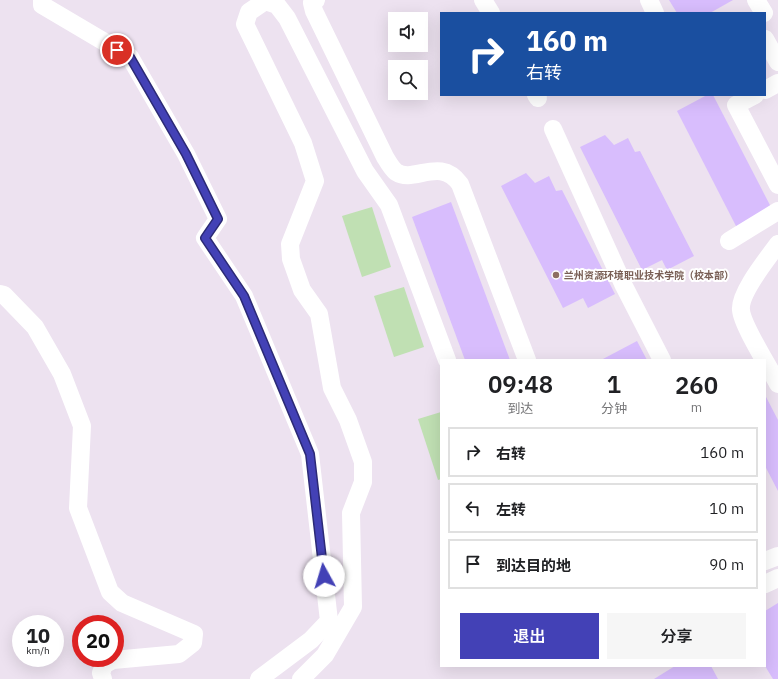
<!DOCTYPE html>
<html lang="zh">
<meta charset="utf-8">
<style>
:root{--surface:#fff;--page:#f6f6f6;--text:#202124;--muted:#757577;--line:#e0e0e0;--accent:#4341b6}
body{margin:0;font-family:"IBM Plex Sans","Noto Sans SC",sans-serif;background:var(--page);color:var(--text);height:100vh;display:flex;flex-direction:column;font-size:15px;white-space:nowrap}
*{box-sizing:border-box;margin:0}
p{font-size:13px;color:var(--muted)}
.icon{flex:none;width:22px;height:22px;fill:none;stroke:currentColor;stroke-width:2;stroke-linecap:round;stroke-linejoin:round}
.map{position:relative;flex:1;overflow:hidden}
.sheet{position:absolute;left:440px;top:359px;width:326px;height:308px;display:flex;flex-direction:column;background:var(--surface);border-radius:0px;box-shadow:0 4px 16px #0002}
.sheet>*{flex:none}
.top-card{position:absolute;left:440px;top:12px;width:326px;height:84px;border-radius:0px;box-shadow:0 4px 16px #0002;background:#1a4fa0;color:#fff;overflow:hidden}
.buttons{position:absolute;left:388px;top:12px;display:grid;gap:8px}
.buttons a{display:grid;place-items:center;width:40px;height:40px;border-radius:0px;background:var(--surface);box-shadow:0 4px 16px #0002;font-size:20px}
.speed{position:absolute;left:12px;top:615px;display:flex;gap:8px;font-size:20px;font-weight:700;text-align:center}
.speed>*{display:grid;place-content:center;width:52px;height:52px;border-radius:50%;background:var(--surface);box-shadow:0 4px 16px #0002;line-height:1}
.speed small{font-size:10px;font-weight:400}
.speed .limit{border:6px solid #d22;background:#fff;color:#111}
.pin{position:absolute;display:grid;place-items:center;width:34px;height:34px;color:#fff;margin:-17px;border:2px solid #fff;border-radius:50%;box-shadow:0 1px 4px #0007}
.me{position:absolute;width:44px;margin:-22px;rotate:354deg;stroke-linejoin:round;filter:drop-shadow(0 0 3px #0008)}
.turn{display:flex;align-items:center;gap:14px;height:84px;padding:0 20px;font-size:18px}
.turn .icon{width:52px;height:52px;stroke-width:2.5}
.turn b{display:block;font-size:28px;line-height:34px}
.eta{display:flex;justify-content:space-evenly;align-items:center;height:68px;text-align:center}
.eta b{font-size:24px;font-weight:600;line-height:28px}
.action{display:flex;gap:8px;margin-top:auto;padding:8px 20px}
.action a{flex:1;height:46px;border-radius:0px;background:var(--accent);color:#fff;font-size:16px;font-weight:600;line-height:46px;text-align:center}
.action a+a{background:var(--page);color:var(--text)}
ul{padding:0;list-style:none}
li{display:flex;align-items:center;gap:12px;height:50px;margin:0 8px 6px;padding:0 12px;border:2px solid var(--line);border-radius:0px}
li div{flex:1}
li b{display:block;font-size:15px}
li em{font-style:normal}
.map>svg:first-child{display:block}
.green{fill:#c0e0b3}
.building{fill:#d8bdfd}
.lines{fill:none;stroke-linecap:round;stroke-linejoin:round}
.minor{stroke:#fff;stroke-width:18}
.route-casing{stroke:#2c2a76;stroke-width:10}
.route{stroke:#4341b6;stroke-width:7}
.education-dot{fill:#8d6e63;stroke:#fff;stroke-width:1.5}
.labels{text-anchor:middle;dominant-baseline:central;stroke-width:4;stroke-linejoin:round;paint-order:stroke}
.education-label{font-size:10px;font-weight:bold;fill:#785e54;stroke:#fff;text-anchor:start}
</style>
<div class="map">
<svg width="778" height="679" viewBox="0 0 778 679">
<rect width="100%" height="100%" fill="#ede2f0"/>
<g class="green">
<polygon points="372,207 391,267 362,277 342,216"/>
<polygon points="404,287 424,347 394,357 374,296"/>
<polygon points="441,412 441,479 438,480 418,419"/>
</g>
<g class="building">
<polygon points="669,0 733,0 710,13 677,13"/>
<polygon points="707,95 713,95 772,209 737,228 677,111"/>
<polygon points="605,135 614,145 628,138 635,152 640,151 694,256 667,270 662,260 642,270 580,147"/>
<polygon points="526,173 535,183 549,176 556,191 562,190 615,294 588,308 583,298 563,308 501,186"/>
<polygon points="451,202 510,360 465,360 412,217"/>
<polygon points="637,341 647,360 601,360"/>
<polygon points="765,395 778,420 778,491 765,466"/>
<polygon points="778,603 778,679 773,679 765,666 765,611"/>
<polygon points="675,666 711,666 718,679 654,679"/>
</g>
<g class="lines">
<g class="minor">
<polyline points="42,0 42,5 130,57 186,154 218,219 205,238 244,296 310,454 329,621 311,640 259,679"/>
<path d="M316 0 312 3 314 11 385 157C388 162 392 169 396 172 414 184 440 156 460 184L527 360"/>
<polyline points="483,0 491,13"/>
<polyline points="649,0 655,13"/>
<polyline points="756,0 764,13"/>
<polyline points="765,39 778,62"/>
<polyline points="765,90 778,83"/>
<polyline points="536,95 538,98"/>
<polyline points="755,95 736,105 778,185"/>
<polyline points="553,129 624,286 662,360"/>
<polyline points="729,241 778,211"/>
<path d="M778 244C768 258 739 293 741 310 742 325 770 369 778 384"/>
<polyline points="0,294 4,295 35,327 62,374 82,426 78,508 110,592 122,603 194,634 193,643 179,654 113,660 104,665 101,673 103,679"/>
<polyline points="765,561 778,556"/>
<polyline points="765,584 778,578"/>
<polyline points="301,679 325,655 353,607 351,513 363,482 363,462 348,420 332,388 319,314 302,290 291,259 290,244 315,181 303,143 245,24 249,12 265,1 277,5 287,18 365,171 389,205 447,360"/>
</g>
</g>
<g class="lines">
<defs>
<polyline id="route" points="117,50 130,57 186,154 218,219 205,238 244,296 310,454 324,576"/>
</defs>
<use href="#route" class="route-casing"/>
<use href="#route" class="route"/>
</g>
<circle class="education-dot" cx="556" cy="275" r="4"/>
<g class="labels">
<g class="education-label">
<text x="564" y="275">兰州资源环境职业技术学院（校本部）</text>
</g>
</g>
</svg>
<div class="buttons">
<a><svg class="icon" aria-label="sound" viewBox="0 0 24 24"><path d="M4 9h4l5-4v14l-5-4H4zM17 9q2 3 0 6"/></svg></a>
<a><svg class="icon" aria-label="search" viewBox="0 0 24 24"><circle cx="10" cy="10" r="6"/><path d="M15 15l6 6"/></svg></a>
</div>
<div class="speed"><div>10<small>km/h</small></div><div class="limit">20</div></div>
<div class="pin" style="left:117px;top:50px;background:#d93025"><svg class="icon" aria-label="arrive" viewBox="0 0 24 24"><path d="M6 21V4h12l-3 4 3 4H6"/></svg></div>
<svg class="me" style="left:324px;top:576px" viewBox="-20 -20 40 40"><circle r="19" fill="#fff"/><path d="M0-13L10 11 0 6-10 11z" fill="#4341b6"/></svg>
<div class="top-card">
<div class="turn"><svg class="icon" aria-label="right" viewBox="0 0 24 24"><path d="M7 20v-9h11M14 6l5 5-5 5"/></svg><div><b>160 m</b>右转</div></div>
</div>
<section class="sheet">
<div class="eta">
<div><b>09:48</b><p>到达</p></div>
<div><b>1</b><p>分钟</p></div>
<div><b>260</b><p>m</p></div>
</div>
<ul>
<li><svg class="icon" aria-label="right" viewBox="0 0 24 24"><path d="M7 20v-9h11M14 6l5 5-5 5"/></svg><div><b>右转</b></div><em>160 m</em></li>
<li><svg class="icon" aria-label="left" viewBox="0 0 24 24"><path d="M17 20v-9H6M10 6l-5 5 5 5"/></svg><div><b>左转</b></div><em>10 m</em></li>
<li><svg class="icon" aria-label="arrive" viewBox="0 0 24 24"><path d="M6 21V4h12l-3 4 3 4H6"/></svg><div><b>到达目的地</b></div><em>90 m</em></li>
</ul>
<div class="action"><a>退出</a><a>分享</a></div>
</section>
</div>
